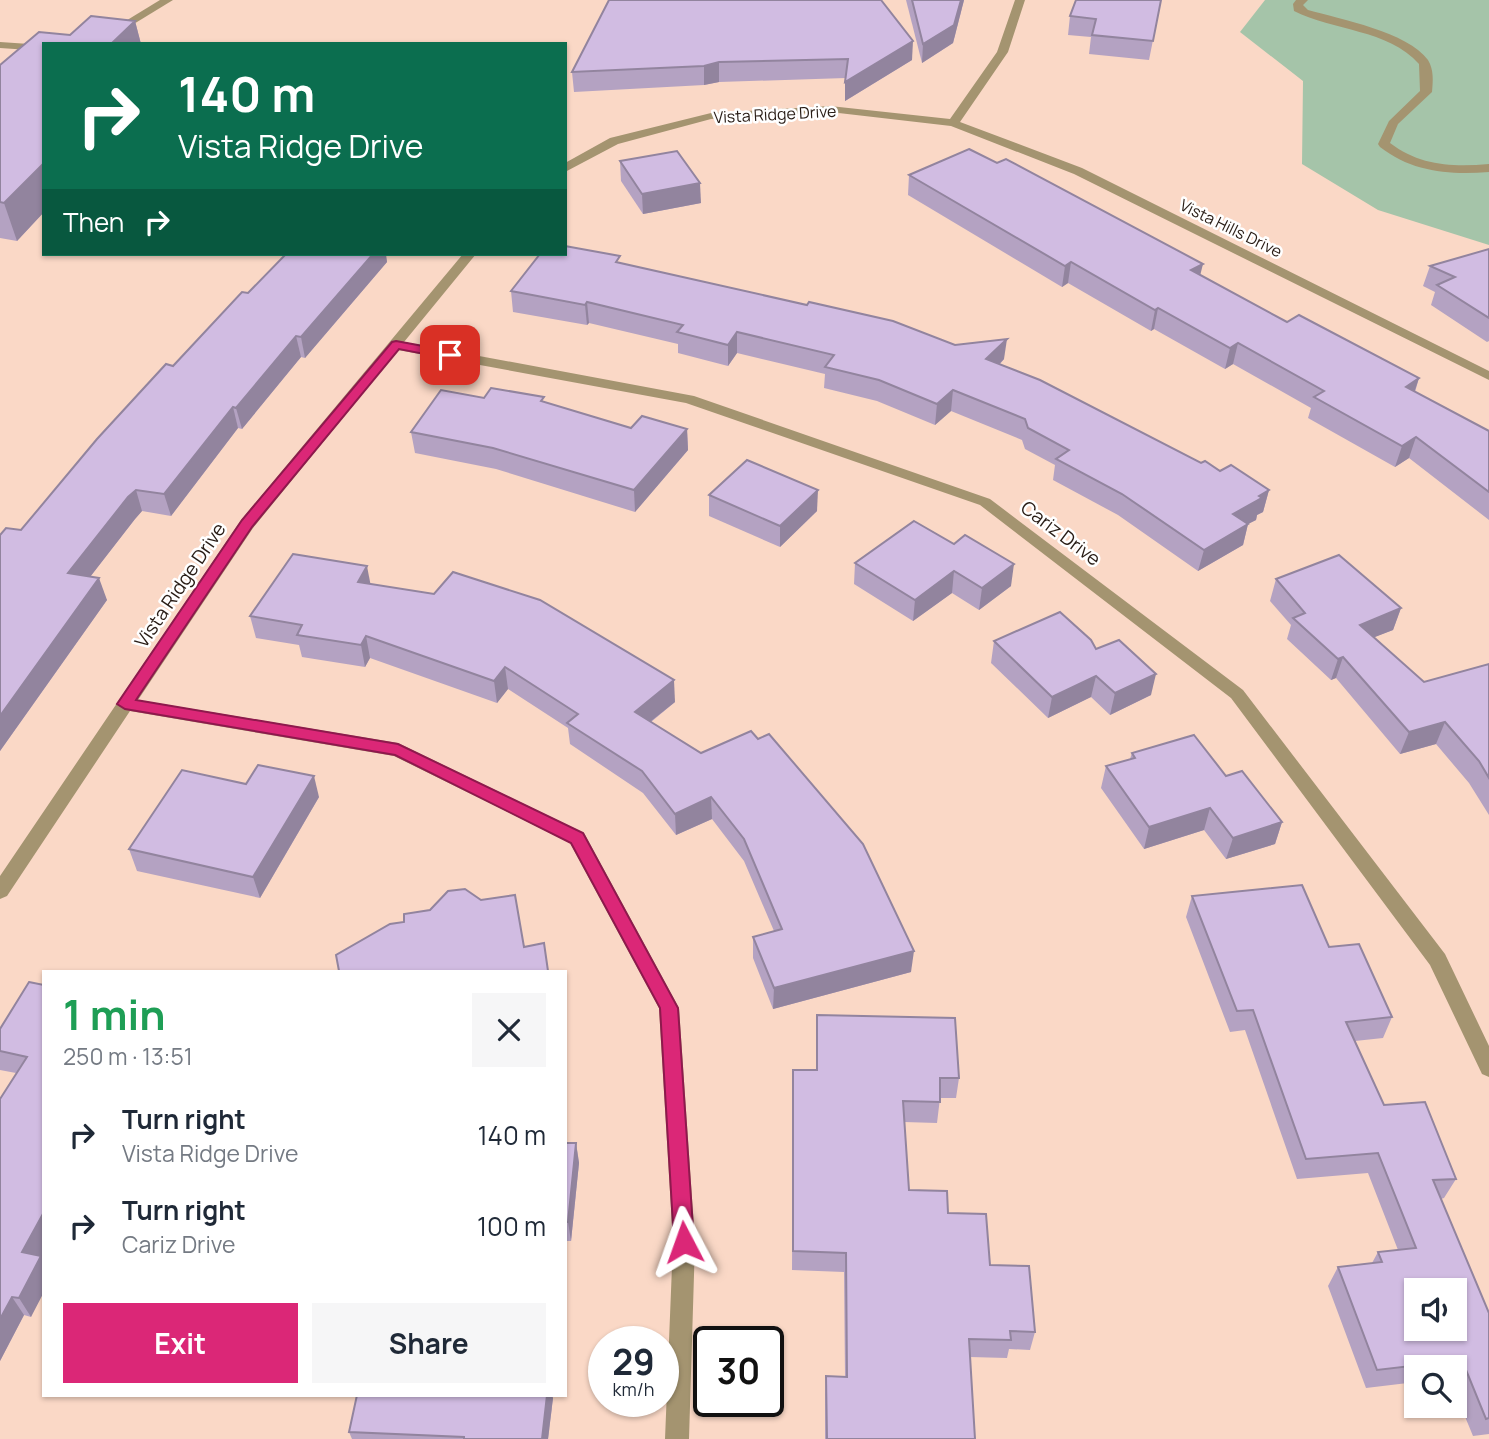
<!DOCTYPE html>
<meta charset="utf-8">
<style>
:root{--surface:#fff;--page:#f6f6f7;--text:#1f2937;--muted:#747a83;--accent:#db2777}
body{margin:0;font-family:Manrope,sans-serif;background:var(--page);color:var(--text);height:100vh;display:flex;flex-direction:column;font-size:26px;white-space:nowrap}
*{box-sizing:border-box;margin:0}
p{font-size:23px;color:var(--muted)}
.icon{flex:none;width:38px;height:38px;fill:none;stroke:currentColor;stroke-width:2;stroke-linecap:round;stroke-linejoin:round}
.map{position:relative;flex:1;overflow:hidden}
.drawer{position:absolute;left:42px;top:970px;width:525px;height:427px;display:flex;flex-direction:column;background:var(--surface);border-radius:0px;box-shadow:0 2px 5px #0004}
.drawer>*{flex:none}
.hud{position:absolute;left:42px;top:42px;width:525px;height:214px;border-radius:0px;box-shadow:0 2px 5px #0004;background:#0b6e4f;color:#fff;overflow:hidden}
.fabs{position:absolute;left:1404px;top:1278px;display:grid;gap:14px}
.fabs a{display:grid;place-items:center;width:63px;height:63px;border-radius:0px;background:var(--surface);box-shadow:0 2px 5px #0004;font-size:35px}
.speed{position:absolute;left:588px;top:1326px;display:flex;gap:14px;font-size:35px;font-weight:700;text-align:center}
.speed>*{display:grid;place-content:center;width:91px;height:91px;border-radius:50%;background:var(--surface);box-shadow:0 2px 5px #0004;line-height:1}
.speed small{font-size:18px;font-weight:400}
.speed .limit{border:4px solid #111;border-radius:10px;background:#fff;color:#111}
.pin{position:absolute;display:grid;place-items:center;width:60px;height:60px;color:#fff;margin:-30px;border-radius:14px;box-shadow:0 4px 10px #0006}
.me{position:absolute;width:77px;margin:-38px;rotate:356deg;stroke-linejoin:round;filter:drop-shadow(0 0 5px #0008)}
.turn{display:flex;align-items:center;gap:24px;height:147px;padding:0 21px;font-size:32px}
.turn .icon{width:91px;height:91px;stroke-width:2.5}
.turn b{display:block;font-size:49px;line-height:60px}
.then{display:flex;align-items:center;height:66px;padding:0 21px;background:#0003;gap:14px;font-size:26px}
.round{display:grid;place-items:center;flex:none;width:74px;height:74px;border-radius:0px;background:var(--page)}
.headline{display:flex;align-items:center;justify-content:space-between;height:119px;padding:0 21px}
h1{font-size:42px;font-weight:700;line-height:52px;color:#1e9e55}
.cta{display:flex;gap:14px;margin-top:auto;padding:14px 21px}
.cta a{flex:1;height:80px;border-radius:0px;background:var(--accent);color:#fff;font-size:28px;font-weight:700;line-height:80px;text-align:center}
.cta a+a{background:var(--page);color:var(--text)}
ul{padding:0;list-style:none}
li{display:flex;align-items:center;gap:21px;height:91px;padding:0 21px}
li div{flex:1}
li b{display:block;font-size:26px}
li em{font-style:normal}
.map>svg:first-child{display:block}
.green{fill:#a5c4a9}
.lines{fill:none;stroke-linecap:round;stroke-linejoin:round}
.lane{fill:#a49470;fill-rule:evenodd}
.street{fill:#a49470;fill-rule:evenodd}
.wall{fill:#b4a2c2}
.shaded-wall{fill:#92849e}
.building{fill:#d1bce2;stroke:#92849e;stroke-width:2;fill-rule:evenodd}
.route{fill:#db2777;stroke:#8e194d;stroke-width:2}
.labels{text-anchor:middle;dominant-baseline:central;stroke-width:5;stroke-linejoin:round;paint-order:stroke}
.far-street-label{font-size:16px;fill:#281c15;stroke:#fff}
.street-label{font-size:19px;fill:#281c15;stroke:#fff}
</style>
<div class="map">
<svg width="1489" height="1439" viewBox="0 0 1489 1439">
<rect width="100%" height="100%" fill="#fad8c6"/>
<polygon class="green" points="1265,0 1489,0 1489,245 1378,210 1302,164 1303,81 1240,32"/>
<g class="lines">
<g class="lane">
<polygon points="160,0 173,0 101,44 88,44"/>
<path d="M1296 0H1308L1303 5 1308 10C1340 19 1408 32 1428 60 1434 70 1433 81 1432 92L1398 124 1390 143C1420 166 1453 167 1489 164V172C1449 175 1412 172 1380 147L1378 144 1389 121 1420 91 1419 64C1388 29 1333 31 1294 11L1293 4Z"/>
<polygon points="0,42 44,45 44,51 0,48"/>
</g>
<g class="street">
<polygon points="1015,0 1025,0 1008,52 960,122 1082,168 1489,371 1489,380 1074,174 951,126 830,112 711,119 618,144 565,172 565,163 610,138 711,113 830,106 950,119 997,52"/>
<polygon points="463,254 476,254 404,342 694,396 990,499 1243,690 1445,954 1489,1046 1489,1077 1482,1074 1430,965 1231,698 980,505 686,403 398,350 253,528 138,700 398,743 584,833 679,1008 695,1242 689,1439 665,1439 673,1242 659,1008 570,843 394,756 130,711 7,896 0,899 0,876 241,520"/>
</g>
</g>
<g class="wall">
<polygon points="609,0 912,60 845,101 846,78 719,82 704,85 574,92 572,72"/>
<polygon points="906,0 964,0 953,43 922,63"/>
<polygon points="1161,0 1149,60 1089,54 1091,37 1068,35 1070,16"/>
<polygon points="91,16 135,21 141,44 44,44 44,212 17,241 0,238 0,65 39,32 70,35"/>
<polygon points="620,161 701,203 643,214 621,181"/>
<polygon points="909,175 1200,275 1287,322 1419,378 1415,392 1489,431 1489,520 1409,458 1395,467 1308,418 1311,408 1233,364 1225,369 1154,329 1151,331 1068,283 1062,287 908,195"/>
<polygon points="1489,249 1489,341 1487,342 1431,305 1435,292 1423,286 1430,266"/>
<polygon points="385,254 387,262 305,358 301,357 242,429 238,428 171,516 142,511 135,519 90,577 107,600 0,751 0,535 21,530 173,366 248,293"/>
<polygon points="620,263 955,345 1004,359 1000,364 1201,463 1269,490 1263,512 1257,515 1256,520 1248,524 1243,545 1198,571 1118,515 1053,480 1055,465 1025,449 1022,440 951,411 935,425 877,401 824,388 825,374 737,353 728,366 678,353 678,344 589,323 587,325 513,312 511,291"/>
<polygon points="484,398 544,402 631,428 687,429 688,450 635,512 496,469 415,453 411,432"/>
<polygon points="709,495 817,511 780,547 709,516"/>
<polygon points="914,521 1011,586 979,610 952,593 913,621 854,584 855,563"/>
<polygon points="1276,579 1401,608 1393,630 1374,637 1424,682 1489,664 1489,815 1469,783 1436,744 1400,754 1336,678 1331,680 1287,639 1291,625 1270,601"/>
<polygon points="371,584 675,702 651,722 911,972 773,1009 753,958 753,937 774,931 744,861 712,819 676,835 643,793 570,744 568,728 508,689 497,703 370,658 365,667 302,657 299,645 256,638 250,616"/>
<polygon points="994,641 1096,649 1151,695 1110,715 1091,697 1048,718 991,663"/>
<polygon points="1132,753 1226,776 1282,822 1275,844 1226,859 1204,830 1144,849 1101,788 1106,766 1130,759"/>
<polygon points="246,784 319,797 260,898 137,871 129,849"/>
<polygon points="1192,896 1329,947 1392,1017 1383,1038 1355,1041 1384,1105 1456,1179 1444,1198 1441,1199 1489,1313 1489,1434 1473,1436 1454,1390 1454,1367 1416,1367 1416,1382 1366,1388 1328,1286 1338,1267 1372,1263 1378,1252 1398,1250 1368,1173 1297,1179 1245,1030 1230,1032 1186,917"/>
<polygon points="29,982 42,1257 31,1317 24,1315 0,1361 16,1073 0,1070 0,1029"/>
<polygon points="817,1015 959,1078 956,1098 940,1098 937,1123 904,1122 909,1190 948,1213 990,1265 1035,1332 1030,1350 1009,1349 1007,1358 970,1357 975,1439 825,1439 825,1394 826,1376 845,1377 844,1272 792,1270 793,1070 816,1070"/>
<polygon points="565,1143 576,1143 579,1163 571,1241 565,1241"/>
<polygon points="553,1398 548,1439 352,1439 349,1432"/>
</g>
<g class="shaded-wall">
<polygon points="961,0 964,0 953,43 922,63 923,44"/>
<polygon points="135,21 141,44 111,44"/>
<polygon points="913,41 912,60 845,101 845,82"/>
<polygon points="719,62 719,82 704,85 704,66"/>
<polygon points="44,163 44,212 17,241 4,203"/>
<polygon points="700,183 701,203 643,214 642,194"/>
<polygon points="373,254 386,254 387,262 305,358 301,337"/>
<polygon points="1071,262 1068,283 1062,287 1065,266"/>
<polygon points="1203,264 1198,284 1191,270"/>
<polygon points="587,302 589,323 587,325 585,305"/>
<polygon points="1158,308 1154,329 1151,331 1155,310"/>
<polygon points="737,332 737,353 728,366 728,345"/>
<polygon points="296,336 301,357 242,429 236,408"/>
<polygon points="1007,339 1004,359 984,380 986,359"/>
<polygon points="1238,343 1233,364 1225,369 1230,348"/>
<polygon points="1419,378 1412,399 1406,387"/>
<polygon points="953,390 951,411 935,425 937,404"/>
<polygon points="233,407 238,428 171,516 164,494"/>
<polygon points="687,429 688,450 635,512 634,490"/>
<polygon points="1416,437 1409,458 1395,467 1402,446"/>
<polygon points="136,490 142,511 135,519 76,595 68,573 128,497"/>
<polygon points="818,490 817,511 780,547 780,526"/>
<polygon points="1269,490 1263,512 1257,515 1256,520 1248,524 1243,545 1198,571 1204,550 1233,514"/>
<polygon points="1014,564 1011,586 979,610 982,588"/>
<polygon points="367,566 371,587 358,582"/>
<polygon points="954,571 952,593 913,621 915,600"/>
<polygon points="99,578 107,600 0,751 0,716"/>
<polygon points="1401,608 1393,630 1352,646 1360,625"/>
<polygon points="366,636 370,658 365,667 361,645"/>
<polygon points="1343,657 1336,678 1331,680 1338,659"/>
<polygon points="505,667 508,689 497,703 494,681"/>
<polygon points="1156,674 1151,695 1110,715 1115,693"/>
<polygon points="1096,676 1091,697 1048,718 1052,697"/>
<polygon points="674,680 675,702 636,733 635,712"/>
<polygon points="1445,722 1436,744 1400,754 1409,732"/>
<polygon points="314,776 319,797 260,898 253,877"/>
<polygon points="711,797 712,819 676,835 675,814"/>
<polygon points="1210,808 1204,830 1144,849 1149,827"/>
<polygon points="1282,822 1275,844 1226,859 1233,838"/>
<polygon points="914,951 911,972 773,1009 774,988"/>
<polygon points="576,1143 579,1163 571,1241 568,1222"/>
<polygon points="44,1212 44,1253 42,1257 44,1260 44,1292 31,1317 19,1298 22,1252"/>
<polygon points="12,1297 24,1315 0,1361 0,1319"/>
<polygon points="547,1395 552,1395 553,1398 548,1439 542,1439"/>
</g>
<g class="building">
<polygon points="609,0 881,0 913,41 845,82 848,59 719,62 704,66 572,72"/>
<polygon points="912,0 961,0 954,25 923,44"/>
<polygon points="1076,0 1161,0 1153,41 1092,35 1096,19 1070,16"/>
<polygon points="91,16 135,21 111,44 44,44 44,163 4,203 0,202 0,65 39,32 70,35"/>
<polygon points="969,149 997,163 1006,159 1203,264 1191,270 1287,322 1299,315 1419,378 1406,387 1489,431 1489,492 1416,437 1402,446 1314,397 1324,391 1238,343 1230,348 1158,308 1155,310 1071,262 1065,266 909,175"/>
<polygon points="677,151 700,183 642,194 620,161"/>
<polygon points="565,246 620,256 616,262 807,305 809,302 893,321 955,345 1007,339 986,359 1040,380 1201,463 1205,461 1220,471 1231,465 1269,490 1259,496 1262,498 1233,514 1248,524 1204,550 1122,494 1056,459 1069,450 1028,428 1025,419 953,390 937,404 879,380 825,367 834,355 737,332 728,345 677,332 683,325 587,302 585,305 511,291 540,254 565,254"/>
<polygon points="1489,249 1489,318 1437,285 1455,277 1430,266"/>
<polygon points="286,254 373,254 301,337 296,336 236,408 233,407 164,494 136,490 128,497 68,573 99,578 0,716 0,535 6,528 21,530 97,439 166,364 173,366 242,292 248,293"/>
<polygon points="491,388 544,397 541,401 631,428 642,416 687,429 634,490 493,448 411,432 441,390 484,398"/>
<polygon points="747,460 818,490 780,526 709,495"/>
<polygon points="914,521 954,544 965,535 1014,564 982,588 954,571 915,600 855,563"/>
<polygon points="293,554 367,566 358,582 434,594 453,572 540,600 674,680 635,712 701,753 751,731 758,739 769,734 863,844 914,951 774,988 753,937 782,929 744,839 711,797 675,814 642,771 567,723 578,714 505,667 494,681 366,636 361,645 297,635 302,625 250,616"/>
<polygon points="1339,555 1401,608 1360,625 1424,682 1489,664 1489,778 1479,761 1445,722 1409,732 1343,657 1338,659 1293,618 1305,613 1276,579"/>
<polygon points="1060,612 1091,640 1096,649 1119,640 1156,674 1115,693 1096,676 1052,697 994,641"/>
<polygon points="1194,735 1226,776 1242,771 1282,822 1233,838 1210,808 1149,827 1106,766 1135,758 1132,753"/>
<polygon points="258,765 314,776 253,877 129,849 182,770 246,784"/>
<path d="M1302 885 1329 947 1359 944 1392 1017 1346 1022 1384 1105 1425 1102 1456 1179 1433 1180 1489 1313V1418L1486 1419 1462 1360 1377 1370 1338 1267 1382 1262 1378 1252 1416 1248 1378 1153 1306 1159 1253 1010 1237 1011 1192 896ZM1416 1290H1454V1328H1416Z"/>
<polygon points="465,889 481,900 515,895 524,947 544,943 548,971 339,971 336,955 390,924 404,922 404,914 430,910 448,891"/>
<polygon points="29,982 44,985 44,1212 22,1252 41,1256 19,1298 12,1297 0,1319 0,1099 27,1057 0,1051 0,1029"/>
<polygon points="817,1015 955,1018 959,1078 940,1078 940,1102 903,1101 909,1190 947,1191 948,1213 986,1214 990,1265 1029,1266 1035,1332 1010,1331 1011,1340 969,1339 975,1439 827,1439 826,1376 847,1377 846,1253 793,1251 793,1070 817,1070"/>
<polygon points="565,1143 576,1143 568,1222 565,1222"/>
<polygon points="357,1395 547,1395 542,1439 464,1439 464,1437 349,1432"/>
</g>
<polygon class="route" points="396,341 450,351 456,355 450,359 399,349 252,527 136,700 398,744 583,833 678,1008 694,1242 691,1249 684,1252 677,1249 674,1242 660,1008 571,843 395,755 125,709 117,704 242,520 392,342"/>
<g class="labels">
<g class="far-street-label">
<text transform="translate(775 114) rotate(-3)">Vista Ridge Drive</text>
<text transform="translate(1231 228) rotate(26)">Vista Hills Drive</text>
</g>
<g class="street-label">
<text transform="translate(1061 533) rotate(37)">Cariz Drive</text>
<text transform="translate(180 585) rotate(-56)">Vista Ridge Drive</text>
</g>
</g>
</svg>
<div class="fabs">
<a><svg class="icon" aria-label="sound" viewBox="0 0 24 24"><path d="M4 9h4l5-4v14l-5-4H4zM17 9q2 3 0 6"/></svg></a>
<a><svg class="icon" aria-label="search" viewBox="0 0 24 24"><circle cx="10" cy="10" r="6"/><path d="M15 15l6 6"/></svg></a>
</div>
<div class="speed"><div>29<small>km/h</small></div><div class="limit">30</div></div>
<div class="pin" style="left:450px;top:355px;background:#d93025"><svg class="icon" aria-label="arrive" viewBox="0 0 24 24"><path d="M6 21V4h12l-3 4 3 4H6"/></svg></div>
<svg class="me" style="left:684px;top:1242px" viewBox="-20 -20 40 40"><path d="M0-17L14 15 0 8-14 15z" fill="#db2777" stroke="#fff" stroke-width="4"/></svg>
<div class="hud">
<div class="turn"><svg class="icon" aria-label="right" viewBox="0 0 24 24"><path d="M7 20v-9h11M14 6l5 5-5 5"/></svg><div><b>140 m</b>Vista Ridge Drive</div></div>
<div class="then">Then<svg class="icon" aria-label="right" viewBox="0 0 24 24"><path d="M7 20v-9h11M14 6l5 5-5 5"/></svg></div>
</div>
<section class="drawer">
<div class="headline"><div><h1>1 min</h1><p>250 m · 13:51</p></div><a class="round"><svg class="icon" aria-label="close" viewBox="0 0 24 24"><path d="M6 6l12 12M18 6L6 18"/></svg></a></div>
<ul>
<li><svg class="icon" aria-label="right" viewBox="0 0 24 24"><path d="M7 20v-9h11M14 6l5 5-5 5"/></svg><div><b>Turn right</b><p>Vista Ridge Drive</p></div><em>140 m</em></li>
<li><svg class="icon" aria-label="right" viewBox="0 0 24 24"><path d="M7 20v-9h11M14 6l5 5-5 5"/></svg><div><b>Turn right</b><p>Cariz Drive</p></div><em>100 m</em></li>
</ul>
<div class="cta"><a>Exit</a><a>Share</a></div>
</section>
</div>
